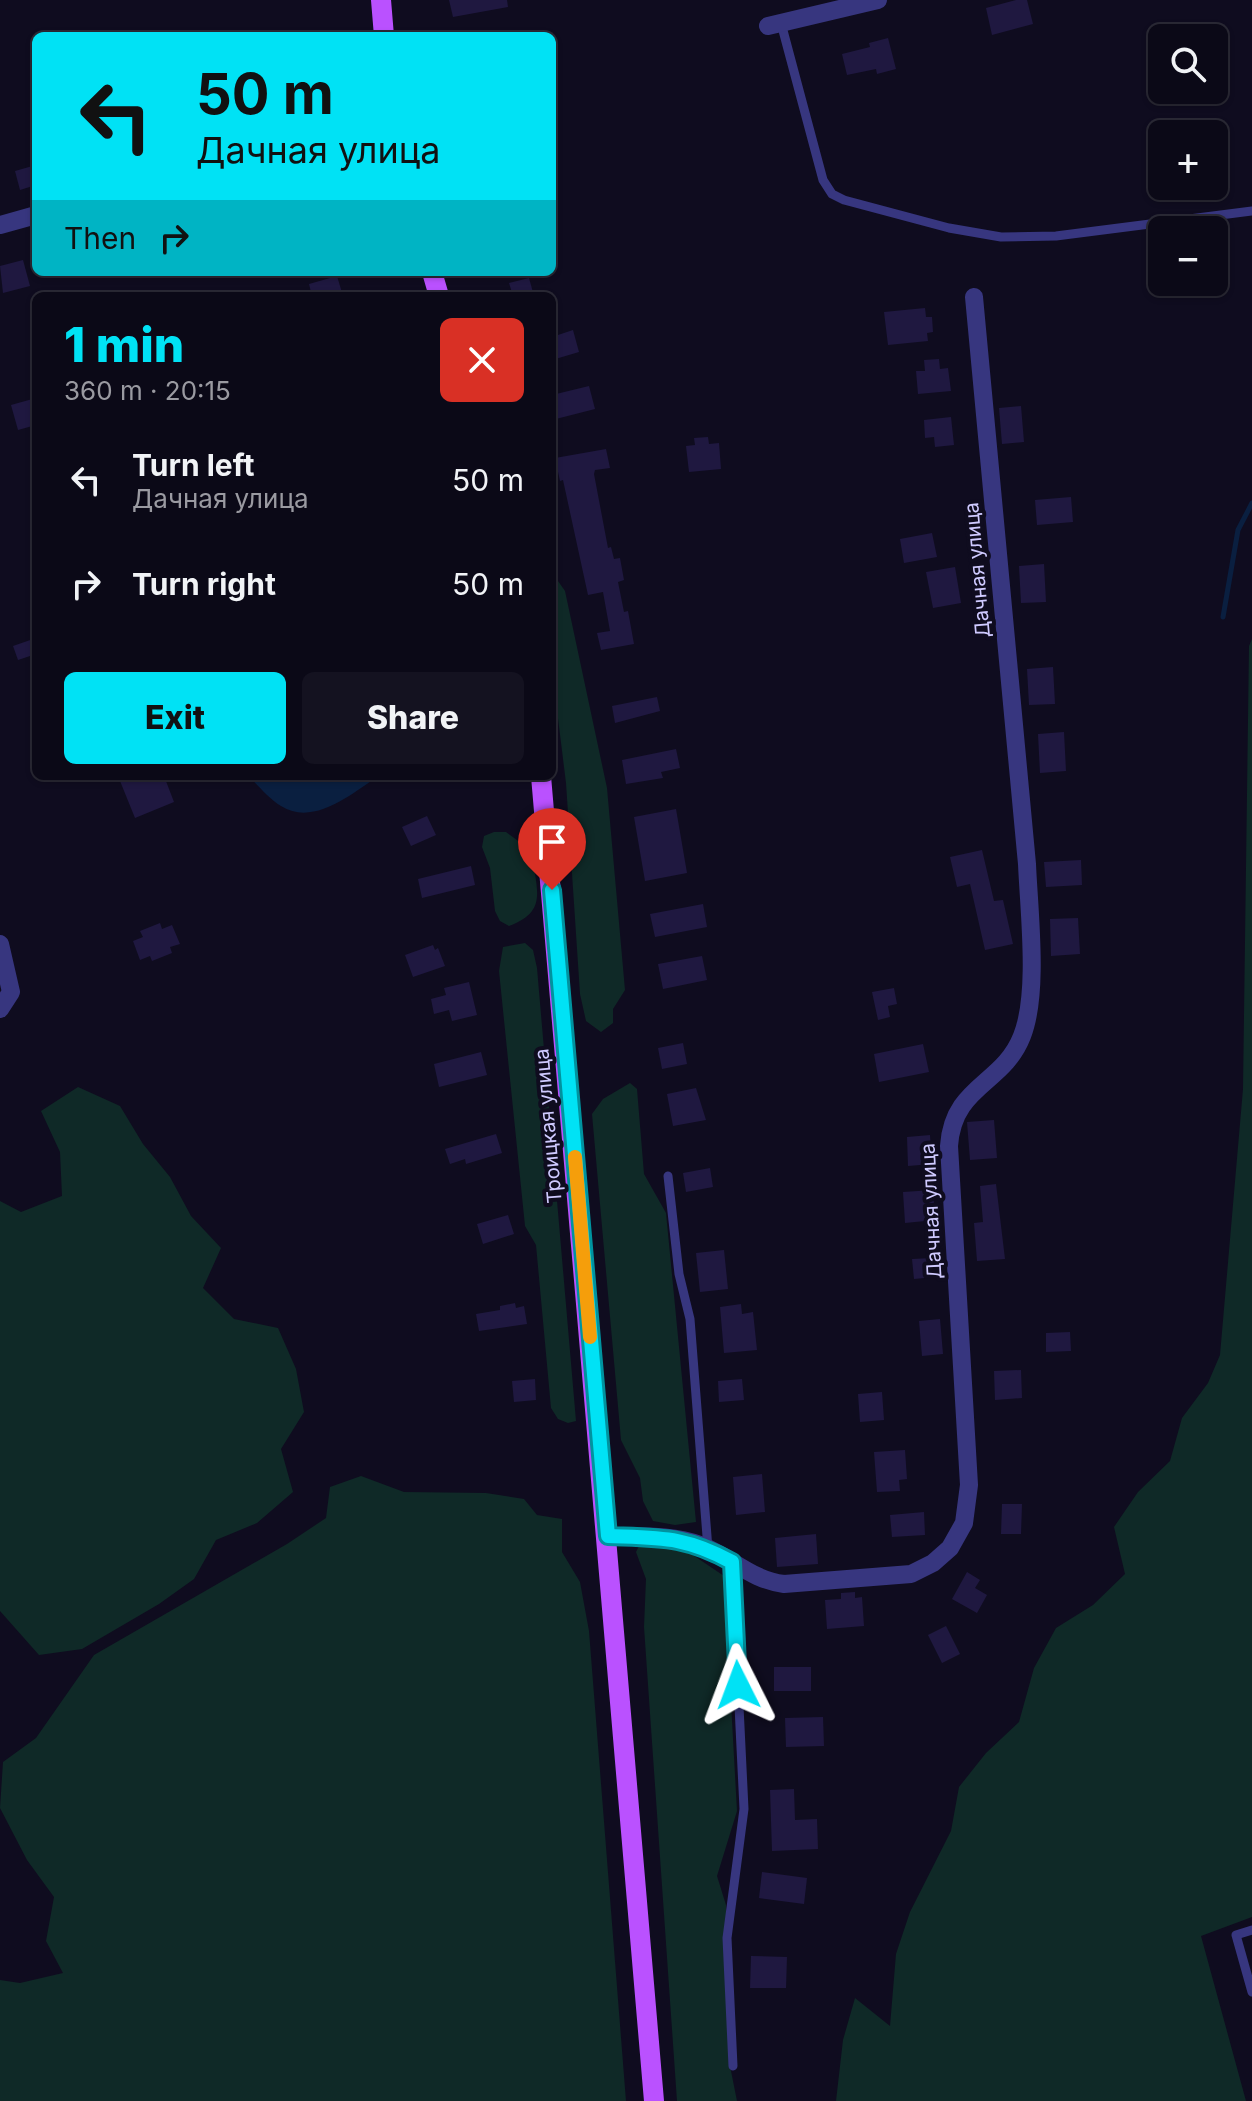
<!DOCTYPE html>
<meta charset="utf-8">
<style>
:root{--surface:#0b0917;--page:#141220;--text:#f1f3f6;--muted:#9a9aa1;--line:#2b2a36;--accent:#00e2f5}
body{margin:0;font-family:Inter,sans-serif;background:var(--page);color:var(--text);height:100vh;display:flex;flex-direction:column;font-size:30px;white-space:nowrap}
*{box-sizing:border-box;margin:0}
p{font-size:26px;color:var(--muted)}
.icon{flex:none;width:44px;height:44px;fill:none;stroke:currentColor;stroke-width:2;stroke-linecap:round;stroke-linejoin:round}
.map{position:relative;flex:1;overflow:hidden}
.side{position:absolute;left:32px;top:292px;width:524px;height:488px;display:flex;flex-direction:column;background:var(--surface);border-radius:12px;box-shadow:0 2px 6px #0004,0 0 0 2px var(--line)}
.side>*{flex:none}
.banner{position:absolute;left:32px;top:32px;width:524px;height:244px;border-radius:12px;box-shadow:0 2px 6px #0004,0 0 0 2px var(--line);background:#00e2f5;color:#111;overflow:hidden}
.tools{position:absolute;left:1148px;top:24px;display:grid;gap:16px}
.tools a{display:grid;place-items:center;width:80px;height:80px;border-radius:12px;background:var(--surface);box-shadow:0 2px 6px #0004,0 0 0 2px var(--line);font-size:40px}
.pin{position:absolute;display:grid;place-items:center;width:68px;height:68px;color:#fff;margin:-82px -34px;border-radius:50% 50% 50% 0;rotate:-45deg;box-shadow:0 0 8px #0007}
.pin .icon{rotate:45deg}
.me{position:absolute;width:88px;margin:-44px;rotate:357deg;stroke-linejoin:round;filter:drop-shadow(0 0 6px #0008)}
.turn{display:flex;align-items:center;gap:28px;height:168px;padding:0 32px;font-size:36px}
.turn .icon{width:104px;height:104px;stroke-width:2.5}
.turn b{display:block;font-size:56px;line-height:68px}
.then{display:flex;align-items:center;height:76px;padding:0 32px;background:#0003;gap:16px;font-size:30px}
.round{display:grid;place-items:center;flex:none;width:84px;height:84px;border-radius:12px;background:var(--page)}
.headline{display:flex;align-items:center;justify-content:space-between;height:136px;padding:0 32px}
h1{font-size:48px;font-weight:800;line-height:60px;color:var(--accent)}
.cta{display:flex;gap:16px;margin-top:auto;padding:16px 32px}
.cta a{flex:1;height:92px;border-radius:12px;background:var(--accent);color:#111;font-size:32px;font-weight:800;line-height:92px;text-align:center}
.cta a+a{background:var(--page);color:var(--text)}
ul{padding:0;list-style:none}
li{display:flex;align-items:center;gap:24px;height:104px;padding:0 32px}
li div{flex:1}
li b{display:block;font-size:30px}
li em{font-style:normal}
.map>svg:first-child{display:block}
.green{fill:#0f2927}
.water{fill:#0a1f40}
.lines{fill:none;stroke-linecap:round;stroke-linejoin:round}
.stream{stroke:#0a1f40;stroke-width:5}
.building{fill:#1f1840}
.service{stroke:#37367f;stroke-width:9}
.minor{stroke:#37367f;stroke-width:18}
.primary{stroke:#ba51ff;stroke-width:20}
.route-casing{stroke:#00939f;stroke-width:20}
.route{stroke:#00e2f5;stroke-width:14}
.slow{stroke:#f59e0b;stroke-width:14}
.labels{text-anchor:middle;dominant-baseline:central;stroke-width:8;stroke-linejoin:round;paint-order:stroke}
.street-label{font-size:20px;fill:#cfcaff;stroke:#0f0c1f}
</style>
<div class="map">
<svg width="1252" height="2101" viewBox="0 0 1252 2101">
<rect width="100%" height="100%" fill="#0f0c1f"/>
<g class="green">
<polygon points="552,580 558,581 565,591 607,788 625,990 613,1009 613,1023 601,1032 586,1021 580,994 566,783 552,670"/>
<polygon points="1252,639 1252,1917 1201,1936 1246,2101 836,2101 843,2040 855,1998 890,2026 896,1954 910,1912 951,1831 959,1787 986,1753 1019,1722 1034,1668 1056,1628 1093,1605 1125,1574 1114,1527 1138,1492 1170,1461 1182,1418 1208,1383 1220,1355 1243,1089 1249,646"/>
<path d="M494 832H506L532 851C535 888 550 911 509 926L500 921 495 911 490 868 482 847 484 836Z"/>
<polygon points="525,943 533,950 537,968 576,1421 568,1423 558,1419 551,1408 536,1245 525,1226 499,971 503,947"/>
<polygon points="630,1083 637,1089 644,1174 666,1213 696,1522 675,1525 653,1521 643,1501 640,1478 621,1440 592,1114 603,1099"/>
<polygon points="78,1087 120,1106 143,1144 170,1177 191,1216 221,1248 203,1288 234,1319 278,1328 296,1369 304,1412 281,1449 293,1492 257,1523 216,1540 194,1579 159,1604 82,1649 39,1655 0,1611 0,1201 21,1212 62,1196 60,1152 41,1111"/>
<polygon points="361,1476 404,1492 486,1493 524,1499 537,1515 562,1519 562,1552 580,1582 589,1631 626,2101 0,2101 0,1980 20,1983 63,1973 46,1941 54,1897 27,1860 0,1808 3,1762 36,1738 94,1655 287,1544 326,1518 330,1487"/>
<polygon points="652,1541 678,1545 724,1576 737,1811 717,1876 726,1905 730,2066 737,2101 677,2101 644,1627 646,1579 636,1552 639,1546"/>
</g>
<path class="water" d="M248 776H379C352 793 314 827 281 806 269 799 258 785 248 776Z"/>
<g class="lines">
<polyline class="stream" points="1223,617 1238,530 1252,503"/>
</g>
<g class="building">
<polygon points="449,0 507,0 508,7 453,17"/>
<polygon points="1016,0 1027,0 1033,24 992,35 986,8"/>
<polygon points="888,38 896,69 877,74 876,69 847,75 842,54 870,47 869,43"/>
<polygon points="36,165 36,185 20,190 15,171"/>
<polygon points="23,260 30,286 3,293 0,266"/>
<polygon points="337,276 343,296 312,296 309,284"/>
<polygon points="529,278 534,296 513,296 509,283"/>
<polygon points="925,308 926,317 932,317 933,332 927,333 928,341 888,345 884,312"/>
<polygon points="573,330 579,352 552,360 552,337"/>
<polygon points="939,359 940,369 948,368 951,391 918,394 916,371 925,371 924,360"/>
<polygon points="589,386 595,409 552,420 552,395"/>
<polygon points="36,398 36,425 18,430 11,405"/>
<polygon points="1021,406 1024,442 1002,444 999,408"/>
<polygon points="951,417 954,445 935,447 934,437 925,438 924,420"/>
<polygon points="708,437 709,444 719,443 721,469 689,472 686,446 695,445 694,438"/>
<polygon points="606,449 610,468 595,470 594,474 608,548 611,547 614,559 620,558 624,580 618,582 624,612 628,611 634,644 601,650 597,633 610,631 603,592 588,595 563,480 560,481 555,458"/>
<polygon points="1071,497 1073,522 1037,525 1035,500"/>
<polygon points="932,533 937,557 904,563 900,539"/>
<polygon points="1044,564 1046,602 1021,603 1019,566"/>
<polygon points="955,567 961,603 933,608 926,572"/>
<polygon points="36,638 36,654 18,660 13,646"/>
<polygon points="1053,667 1055,704 1029,705 1027,669"/>
<polygon points="657,697 660,711 615,723 612,706"/>
<polygon points="1064,732 1066,771 1040,773 1038,734"/>
<polygon points="676,749 680,768 661,772 663,778 626,784 622,760"/>
<polygon points="118,776 164,776 174,802 135,818"/>
<polygon points="676,809 687,873 645,881 634,817"/>
<polygon points="427,816 436,835 411,846 402,827"/>
<polygon points="982,850 994,901 1003,900 1013,944 985,950 970,884 957,887 950,857"/>
<polygon points="1081,860 1082,885 1046,887 1044,862"/>
<polygon points="471,866 475,885 422,898 418,879"/>
<polygon points="703,904 707,927 655,937 650,914"/>
<polygon points="1078,918 1080,954 1051,956 1050,919"/>
<polygon points="160,923 162,929 172,925 180,944 170,947 172,953 152,961 150,956 140,960 133,941 143,937 140,931"/>
<polygon points="433,945 435,950 438,948 445,966 413,977 405,955"/>
<polygon points="702,956 707,980 663,989 658,964"/>
<polygon points="469,982 477,1015 452,1021 449,1010 434,1014 431,999 446,995 444,988"/>
<polygon points="894,988 897,1004 888,1006 890,1017 878,1020 872,992"/>
<polygon points="683,1043 687,1064 662,1069 658,1048"/>
<polygon points="923,1044 929,1072 879,1082 874,1054"/>
<polygon points="481,1052 487,1075 439,1087 434,1064"/>
<polygon points="696,1088 706,1120 673,1126 667,1094"/>
<polygon points="994,1120 997,1158 970,1160 967,1122"/>
<polygon points="496,1134 502,1153 466,1164 465,1159 450,1164 445,1149"/>
<polygon points="930,1135 932,1164 908,1166 907,1137"/>
<polygon points="710,1168 713,1187 686,1192 683,1173"/>
<polygon points="996,1184 1005,1259 977,1261 974,1223 983,1222 980,1186"/>
<polygon points="933,1190 935,1220 905,1223 903,1192"/>
<polygon points="508,1215 514,1234 483,1244 477,1224"/>
<polygon points="724,1250 728,1289 700,1292 696,1253"/>
<polygon points="933,1258 935,1277 914,1279 912,1259"/>
<polygon points="515,1303 516,1308 524,1306 527,1324 479,1331 476,1314 500,1310 500,1306"/>
<polygon points="741,1304 742,1314 753,1312 757,1350 724,1353 720,1307"/>
<polygon points="940,1319 943,1354 922,1356 919,1321"/>
<polygon points="1070,1332 1071,1351 1046,1352 1046,1333"/>
<polygon points="1021,1370 1022,1398 995,1400 994,1371"/>
<polygon points="535,1379 536,1400 514,1402 512,1381"/>
<polygon points="742,1379 744,1400 719,1402 718,1381"/>
<polygon points="882,1392 884,1420 860,1422 858,1394"/>
<polygon points="905,1450 907,1479 899,1480 900,1491 877,1492 874,1452"/>
<polygon points="762,1474 765,1512 736,1515 733,1477"/>
<polygon points="1002,1504 1022,1504 1021,1534 1001,1534"/>
<polygon points="924,1512 925,1535 892,1537 890,1515"/>
<polygon points="816,1534 818,1564 777,1567 775,1538"/>
<polygon points="967,1572 980,1580 975,1588 987,1595 977,1613 952,1599"/>
<polygon points="855,1592 855,1598 862,1597 864,1626 827,1629 825,1600 841,1599 841,1593"/>
<polygon points="946,1626 960,1654 942,1663 928,1635"/>
<rect x="774" y="1667" width="37" height="24"/>
<polygon points="823,1717 824,1746 786,1747 785,1718"/>
<polygon points="794,1789 795,1820 817,1819 818,1849 772,1851 770,1790"/>
<polygon points="762,1872 807,1878 804,1904 759,1898"/>
<polygon points="751,1956 787,1957 786,1988 750,1988"/>
</g>
<g class="lines">
<g class="service">
<polyline points="781,23 823,180 832,194 844,200 949,228 1001,237 1056,236 1252,211"/>
<polyline points="668,1176 679,1274 690,1319 708,1549"/>
<polyline points="732,1562 744,1809 727,1938 733,2066"/>
<polyline points="1252,1930 1236,1935 1252,1992"/>
</g>
<g class="minor">
<polyline points="768,26 878,0"/>
<polyline points="0,225 36,215"/>
<polyline points="0,944 11,992 0,1009"/>
<path d="M608 1536C638 1537 671 1534 700 1545 731 1557 751 1580 784 1584L911 1574 933 1563 950 1548 964 1523 969 1485 949 1146C953 1085 1003 1085 1022 1036 1039 993 1029 912 1027 864L974 297"/>
</g>
<g class="primary">
<polyline points="381,0 384,36"/>
<polyline points="432,272 439,296"/>
<polyline points="541,776 654,2101"/>
</g>
</g>
<g class="lines">
<defs>
<path id="route" d="M552 890 608 1536C660 1538 685 1536 732 1562L738 1685"/>
</defs>
<use href="#route" class="route-casing"/>
<use href="#route" class="route"/>
<polyline class="slow" points="575,1157 590,1337"/>
</g>
<g class="labels">
<g class="street-label">
<text transform="translate(977 570) rotate(-95)">Дачная улица</text>
<text transform="translate(548 1126) rotate(-95)">Троицкая улица</text>
<text transform="translate(931 1211) rotate(-93)">Дачная улица</text>
</g>
</g>
</svg>
<div class="tools">
<a><svg class="icon" aria-label="search" viewBox="0 0 24 24"><circle cx="10" cy="10" r="6"/><path d="M15 15l6 6"/></svg></a>
<a>+</a>
<a>−</a>
</div>
<div class="pin" style="left:552px;top:890px;background:#d93025"><svg class="icon" aria-label="arrive" viewBox="0 0 24 24"><path d="M6 21V4h12l-3 4 3 4H6"/></svg></div>
<svg class="me" style="left:738px;top:1685px" viewBox="-20 -20 40 40"><path d="M0-17L14 15 0 8-14 15z" fill="#00e2f5" stroke="#fff" stroke-width="4"/></svg>
<div class="banner">
<div class="turn"><svg class="icon" aria-label="left" viewBox="0 0 24 24"><path d="M17 20v-9H6M10 6l-5 5 5 5"/></svg><div><b>50 m</b>Дачная улица</div></div>
<div class="then">Then<svg class="icon" aria-label="right" viewBox="0 0 24 24"><path d="M7 20v-9h11M14 6l5 5-5 5"/></svg></div>
</div>
<section class="side">
<div class="headline"><div><h1>1 min</h1><p>360 m · 20:15</p></div><a class="round" style="background:#d93025;color:#fff"><svg class="icon" aria-label="close" viewBox="0 0 24 24"><path d="M6 6l12 12M18 6L6 18"/></svg></a></div>
<ul>
<li><svg class="icon" aria-label="left" viewBox="0 0 24 24"><path d="M17 20v-9H6M10 6l-5 5 5 5"/></svg><div><b>Turn left</b><p>Дачная улица</p></div><em>50 m</em></li>
<li><svg class="icon" aria-label="right" viewBox="0 0 24 24"><path d="M7 20v-9h11M14 6l5 5-5 5"/></svg><div><b>Turn right</b></div><em>50 m</em></li>
</ul>
<div class="cta"><a>Exit</a><a>Share</a></div>
</section>
</div>
